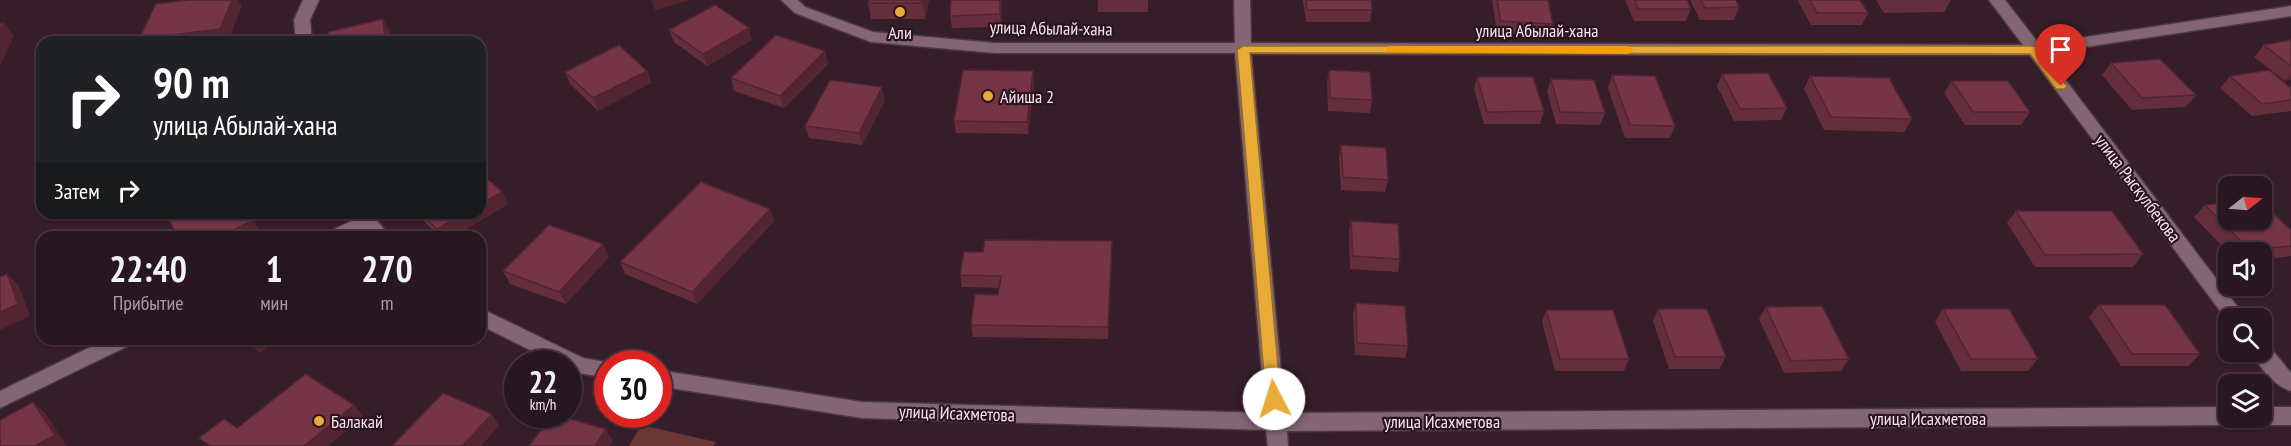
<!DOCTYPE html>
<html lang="ru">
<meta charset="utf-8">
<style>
:root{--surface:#281620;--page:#34232d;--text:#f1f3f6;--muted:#a59fa5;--line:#44353e}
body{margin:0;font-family:"PT Sans Narrow",sans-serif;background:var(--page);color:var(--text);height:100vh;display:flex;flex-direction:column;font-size:22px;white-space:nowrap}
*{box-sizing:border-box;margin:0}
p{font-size:20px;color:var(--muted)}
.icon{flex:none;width:33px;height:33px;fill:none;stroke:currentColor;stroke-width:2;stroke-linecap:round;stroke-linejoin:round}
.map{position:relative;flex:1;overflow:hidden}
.sheet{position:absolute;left:36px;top:231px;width:450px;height:114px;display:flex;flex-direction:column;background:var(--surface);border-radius:18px;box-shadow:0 2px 4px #0004,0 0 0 2px var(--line)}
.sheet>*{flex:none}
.guide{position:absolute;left:36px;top:36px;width:450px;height:183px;border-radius:18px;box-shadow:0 2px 4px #0004,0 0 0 2px var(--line);background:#202124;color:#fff;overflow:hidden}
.needle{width:39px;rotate:73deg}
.tools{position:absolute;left:2218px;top:176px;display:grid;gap:12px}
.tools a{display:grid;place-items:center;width:54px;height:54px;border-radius:12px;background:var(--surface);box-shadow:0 2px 4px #0004,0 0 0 2px var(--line);font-size:30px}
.speed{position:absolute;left:504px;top:350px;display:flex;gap:12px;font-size:30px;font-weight:700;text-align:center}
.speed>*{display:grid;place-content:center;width:78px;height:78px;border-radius:50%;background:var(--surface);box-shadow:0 2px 4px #0004,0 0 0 2px var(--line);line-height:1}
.speed small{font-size:15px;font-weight:400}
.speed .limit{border:9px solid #d22;background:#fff;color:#111}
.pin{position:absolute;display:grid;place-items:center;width:51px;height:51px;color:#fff;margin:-62px -26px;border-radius:50% 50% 50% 0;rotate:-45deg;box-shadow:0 0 6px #0007}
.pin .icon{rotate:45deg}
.me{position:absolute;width:66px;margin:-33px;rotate:355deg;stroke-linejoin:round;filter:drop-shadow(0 0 4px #0008)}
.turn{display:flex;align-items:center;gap:21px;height:126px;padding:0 18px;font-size:27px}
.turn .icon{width:78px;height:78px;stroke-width:2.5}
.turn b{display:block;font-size:42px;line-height:51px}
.then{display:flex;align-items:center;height:57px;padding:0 18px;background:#0003;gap:12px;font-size:22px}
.eta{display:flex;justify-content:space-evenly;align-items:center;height:102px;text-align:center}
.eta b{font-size:36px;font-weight:700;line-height:42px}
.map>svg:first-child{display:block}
.green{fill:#6b3734}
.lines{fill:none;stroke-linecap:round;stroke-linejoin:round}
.street-casing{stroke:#4c3843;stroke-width:3}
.street{fill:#836574;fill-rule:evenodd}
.wall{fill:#652e3c}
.shaded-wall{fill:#532531}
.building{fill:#763546;stroke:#532531;stroke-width:1.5}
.route{fill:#e8ab37;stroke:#976f24;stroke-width:1.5}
.slow{fill:#f59e0b}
.poi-dot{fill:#e8ab37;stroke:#2b1420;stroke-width:2}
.labels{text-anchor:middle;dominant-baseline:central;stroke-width:4.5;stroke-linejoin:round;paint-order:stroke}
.street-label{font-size:18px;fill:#f6e5ed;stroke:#2b1420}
.poi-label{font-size:18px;fill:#f6e5ed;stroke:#2b1420;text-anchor:start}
</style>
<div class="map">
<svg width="2291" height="446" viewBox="0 0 2291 446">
<rect width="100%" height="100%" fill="#361d2a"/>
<polygon class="green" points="641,425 716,442 713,446 629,446"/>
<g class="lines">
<defs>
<g id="street">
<polygon points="303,0 319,0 310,20 312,42 296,42 294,20"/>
<polygon points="781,0 798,0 805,7 873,32 995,43 1235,43 1234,0 1250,0 1251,43 2023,45 1989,0 2005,0 2039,44 2291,6 2291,16 2045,53 2246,318 2229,318 2229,323 2030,55 1251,54 1285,413 2229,407 2229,417 2239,417 2236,422 2229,425 1287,431 1288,446 1268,446 1266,430 862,418 658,386 658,370 862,402 1265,413 1235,53 995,53 871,42 795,13"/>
<polygon points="352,213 371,213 390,237 371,237 365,230 350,237 325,237 328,232 356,219"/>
<polygon points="480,308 583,358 611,363 608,363 608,378 573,372 568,369 568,363 556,363 480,325"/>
<polygon points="107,339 135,339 132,344 0,408 0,391"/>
<path d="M2262 343 2268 345 2291 373V391C2273 385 2260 368 2251 351H2262Z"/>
<polygon points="2262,407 2291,407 2291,425 2262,425 2255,422 2252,417 2262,417"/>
</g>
</defs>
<use href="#street" class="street-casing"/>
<use href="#street" class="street"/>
</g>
<g class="wall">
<polygon points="929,0 925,19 871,19 868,3"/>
<polygon points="951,0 1002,0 1001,27 952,28 950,16"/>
<rect x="1098" y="0" width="50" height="12"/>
<polygon points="1303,0 1371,0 1372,10 1370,22 1306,22"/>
<polygon points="1492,0 1548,0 1553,24 1549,36 1497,33"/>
<polygon points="1625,0 1687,0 1691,9 1686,21 1634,21"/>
<polygon points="1690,0 1736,0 1739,7 1734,20 1700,20"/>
<polygon points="1799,0 1860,0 1868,13 1862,25 1811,25 1798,1"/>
<polygon points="1876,0 1951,0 1944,12 1884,13"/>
<polygon points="669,30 752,40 707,66 674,42"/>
<polygon points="2291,40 2291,80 2285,81 2254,57 2264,45"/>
<polygon points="2111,63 2196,95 2186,107 2132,110 2102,75"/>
<polygon points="828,64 784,108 734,91 731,78"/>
<polygon points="1329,70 1372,100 1370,113 1328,111 1327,82"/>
<polygon points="647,71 651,83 598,111 570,84 565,72"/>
<polygon points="1033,71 1034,84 1028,134 956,133 954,121"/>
<polygon points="1722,74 1787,108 1781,120 1734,121 1717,86"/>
<polygon points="1612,75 1675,126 1670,138 1625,138 1608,88"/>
<polygon points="1810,76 1912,119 1904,132 1824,130 1804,89"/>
<polygon points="2230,76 2291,88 2291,111 2252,116 2220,88"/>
<polygon points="1477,77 1544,111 1540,124 1484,124 1474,89"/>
<polygon points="1551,79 1605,113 1600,125 1556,124 1547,91"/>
<polygon points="1952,81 2030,112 2021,125 1965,125 1944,93"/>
<polygon points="885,100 862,145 809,138 805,126"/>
<polygon points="1341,145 1388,180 1385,192 1341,190 1339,158"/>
<polygon points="502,192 508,204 453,237 440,237 415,213 480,213"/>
<polygon points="2205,205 2291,230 2291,256 2262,260 2262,252 2229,252 2229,253 2194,217"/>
<polygon points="770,209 774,221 697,304 625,274 620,262"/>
<polygon points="2016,211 2143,254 2133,267 2035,267 2007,223"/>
<polygon points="1351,221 1400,259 1398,272 1350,269 1349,233"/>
<polygon points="1112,241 1112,254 1108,339 973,337 971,325 998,295 999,288 962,287 960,275 983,252"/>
<polygon points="603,244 609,257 566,304 510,284 503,271"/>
<polygon points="1356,303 1408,346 1405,358 1355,355 1353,315"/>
<polygon points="2099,305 2200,354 2188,366 2121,366 2089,317"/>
<polygon points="1766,307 1849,359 1841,371 1784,373 1759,319"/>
<polygon points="1658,309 1726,357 1719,369 1669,369 1653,321"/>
<polygon points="1943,309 2038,359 2028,371 1961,371 1935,322"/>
<polygon points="1546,310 1629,359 1624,371 1555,371 1542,322"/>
</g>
<g class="shaded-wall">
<polygon points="232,0 238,0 242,6 228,41 220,42 141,42 139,39"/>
<polygon points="651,0 690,0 655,10"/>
<polygon points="923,0 929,0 925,19 923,3"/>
<polygon points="1000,0 1002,0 1001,27 1000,14"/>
<polygon points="383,19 390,31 391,42 385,42"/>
<polygon points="4,23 14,35 0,67 0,32"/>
<polygon points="749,28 752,40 707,66 703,54"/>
<polygon points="825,51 828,64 784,108 780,96"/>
<polygon points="647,71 651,83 598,111 593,98"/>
<polygon points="1033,71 1034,84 1028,134 1027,122"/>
<polygon points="2291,74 2291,80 2285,81"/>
<polygon points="882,87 885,100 862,145 859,133"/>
<polygon points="502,192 508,204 453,237 442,237 437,229 466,213 480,213 480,204"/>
<polygon points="770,209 774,221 697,304 692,292"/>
<polygon points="247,213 249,213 261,233 253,237 218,237"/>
<polygon points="1112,241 1112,254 1108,339 1108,327"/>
<polygon points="603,244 609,257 566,304 559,292"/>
<polygon points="7,274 19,286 30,316 0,330 0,312"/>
<polygon points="252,339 281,339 259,353 249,341"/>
<polygon points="33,402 46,414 67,446 35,446"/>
<polygon points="354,405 364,417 328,446 304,446"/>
<polygon points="492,414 499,426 481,446 462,446"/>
<polygon points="606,429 613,441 609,446 595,446"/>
</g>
<g class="building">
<polygon points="189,0 232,0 220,29 139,39 156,4"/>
<polygon points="869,0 923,0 923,3 868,3"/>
<polygon points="951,0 1000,0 1000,14 950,16"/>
<polygon points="1306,0 1371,0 1372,10 1307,10"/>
<polygon points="1497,0 1548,0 1553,24 1501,21"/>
<polygon points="1635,0 1687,0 1691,9 1638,9"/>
<polygon points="1701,0 1736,0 1739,7 1705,8"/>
<polygon points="1810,0 1860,0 1868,13 1817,13"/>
<polygon points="715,5 749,28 703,54 669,30"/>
<polygon points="383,19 385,42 328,42 328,32"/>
<polygon points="4,23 0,32 0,24"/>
<polygon points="776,35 825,51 780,96 731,78"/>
<polygon points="2291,40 2291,66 2264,45"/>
<polygon points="619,45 647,71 593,98 565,72"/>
<polygon points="2160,59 2196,95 2142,98 2111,63"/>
<polygon points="963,70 1033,71 1027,122 954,121"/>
<polygon points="1329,70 1370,72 1372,100 1330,98"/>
<polygon points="2269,70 2291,88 2291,100 2262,104 2230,76"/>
<polygon points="1768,73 1787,108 1740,109 1722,74"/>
<polygon points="1612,75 1655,76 1675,126 1630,125"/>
<polygon points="1810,76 1889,78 1912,119 1831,117"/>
<polygon points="1477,77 1533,77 1544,111 1487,112"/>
<polygon points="1551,79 1594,80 1605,113 1560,112"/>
<polygon points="830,80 882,87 859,133 805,126"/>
<polygon points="1952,81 2008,81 2030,112 1973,112"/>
<polygon points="1341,145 1386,148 1388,180 1343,177"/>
<polygon points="480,172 502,192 480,204"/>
<polygon points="701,182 770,209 692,292 620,262"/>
<polygon points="2229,202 2229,219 2262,219 2262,203 2291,230 2291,246 2250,250 2205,205"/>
<polygon points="2016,211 2112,211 2143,254 2045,255"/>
<polygon points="174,213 247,213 252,221 218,237 178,237 167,216"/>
<polygon points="421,213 466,213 437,229"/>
<polygon points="1351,221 1398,224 1400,259 1353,256"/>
<polygon points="549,225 603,244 559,292 503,271"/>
<polygon points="985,240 1112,241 1108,327 971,325 975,294 998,295 1001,276 960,275 964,252 983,252"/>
<polygon points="7,274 18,304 0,312 0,277"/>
<polygon points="1356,303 1405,306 1408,346 1357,343"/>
<polygon points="2099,305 2165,305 2200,354 2132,354"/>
<polygon points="1822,306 1849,359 1791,361 1766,307"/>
<polygon points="1658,309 1707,309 1726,357 1675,357"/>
<polygon points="1943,309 2009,309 2038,359 1971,359"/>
<polygon points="1546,310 1613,310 1629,359 1560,359"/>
<polygon points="306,374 354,405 304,446 208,446 209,445 199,438 224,419 237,428"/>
<polygon points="443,393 492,414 462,446 392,446"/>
<polygon points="33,402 55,435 35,446 0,446 0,420"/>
<polygon points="553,414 606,429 595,446 529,446"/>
</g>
<polygon class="route" points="1243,46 2034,46 2038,47 2067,86 2065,89 2056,89 2030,54 1250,53 1281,399 1279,404 1274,406 1268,404 1266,399 1237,50"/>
<polygon class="slow" points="1391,46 1628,46 1634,50 1628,54 1386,52 1386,47"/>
<g class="poi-dot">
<circle cx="900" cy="12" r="6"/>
<circle cx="988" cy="96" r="6"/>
<circle cx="319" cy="421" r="6"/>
</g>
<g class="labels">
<g class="street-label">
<text transform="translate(1051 28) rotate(1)">улица Абылай-хана</text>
<text x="1537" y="30">улица Абылай-хана</text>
<text transform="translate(2138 188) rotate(53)">улица Рыскулбекова</text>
<text transform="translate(957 413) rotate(2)">улица Исахметова</text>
<text x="1928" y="418">улица Исахметова</text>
<text x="1442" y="421">улица Исахметова</text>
</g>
<g class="poi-label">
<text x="900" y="32" text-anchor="middle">Али</text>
<text x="1000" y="96">Айиша 2</text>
<text x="331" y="421">Балакай</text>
</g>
</g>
</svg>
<div class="tools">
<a><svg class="needle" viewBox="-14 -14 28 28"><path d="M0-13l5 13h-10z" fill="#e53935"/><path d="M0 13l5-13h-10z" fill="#a59fa5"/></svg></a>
<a><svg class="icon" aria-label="sound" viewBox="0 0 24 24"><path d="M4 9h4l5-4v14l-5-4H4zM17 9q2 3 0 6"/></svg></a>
<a><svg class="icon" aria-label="search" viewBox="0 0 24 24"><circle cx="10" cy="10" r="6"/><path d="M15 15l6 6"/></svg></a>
<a><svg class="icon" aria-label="layers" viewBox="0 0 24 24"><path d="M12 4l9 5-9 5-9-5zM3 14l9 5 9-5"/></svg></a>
</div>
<div class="speed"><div>22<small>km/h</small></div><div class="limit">30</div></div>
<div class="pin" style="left:2061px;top:86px;background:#d93025"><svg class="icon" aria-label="arrive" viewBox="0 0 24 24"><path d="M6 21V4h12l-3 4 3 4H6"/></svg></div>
<svg class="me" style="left:1274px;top:399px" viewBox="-20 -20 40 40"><circle r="19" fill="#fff"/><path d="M0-13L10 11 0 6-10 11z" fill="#e8ab37"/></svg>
<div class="guide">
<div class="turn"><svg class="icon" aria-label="right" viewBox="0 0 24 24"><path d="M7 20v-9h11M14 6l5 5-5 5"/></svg><div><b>90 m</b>улица Абылай-хана</div></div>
<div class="then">Затем<svg class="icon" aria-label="right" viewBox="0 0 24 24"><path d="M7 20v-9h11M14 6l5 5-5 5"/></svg></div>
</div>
<section class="sheet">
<div class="eta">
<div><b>22:40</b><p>Прибытие</p></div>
<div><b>1</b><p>мин</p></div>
<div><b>270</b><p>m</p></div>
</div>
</section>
</div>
